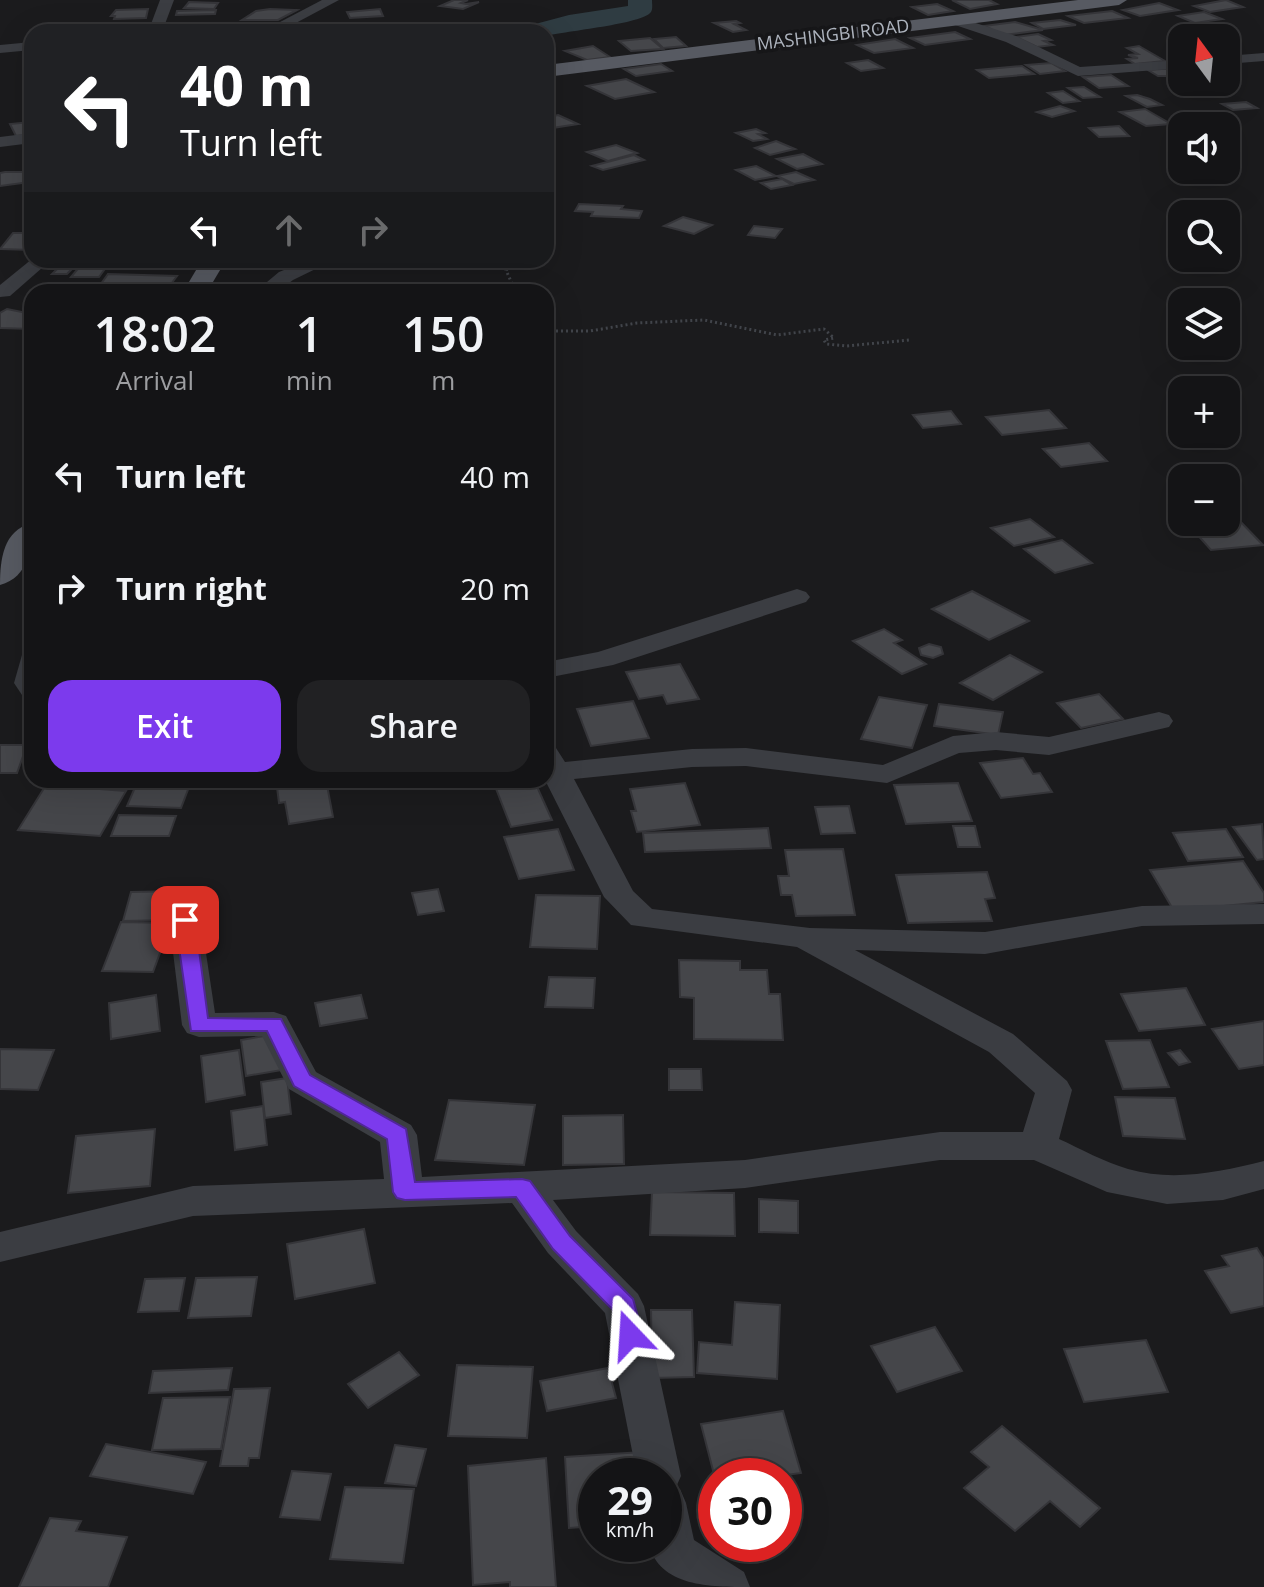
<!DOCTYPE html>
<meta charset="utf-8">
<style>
:root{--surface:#141416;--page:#212123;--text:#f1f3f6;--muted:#9d9ea1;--line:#333335;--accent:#7c3aed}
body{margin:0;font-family:"Open Sans",sans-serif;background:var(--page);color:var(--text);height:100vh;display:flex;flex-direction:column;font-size:30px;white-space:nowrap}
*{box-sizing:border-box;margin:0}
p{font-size:26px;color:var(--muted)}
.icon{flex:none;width:44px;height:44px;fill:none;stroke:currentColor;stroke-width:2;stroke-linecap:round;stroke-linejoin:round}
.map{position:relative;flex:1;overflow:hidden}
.side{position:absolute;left:24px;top:284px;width:530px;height:504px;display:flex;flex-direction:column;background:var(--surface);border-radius:24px;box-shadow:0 8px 32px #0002,0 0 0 2px var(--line)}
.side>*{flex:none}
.guide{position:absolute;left:24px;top:24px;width:530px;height:244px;border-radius:24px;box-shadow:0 8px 32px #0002,0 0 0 2px var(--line);background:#202124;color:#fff;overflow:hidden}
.needle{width:52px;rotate:345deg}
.buttons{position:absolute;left:1168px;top:24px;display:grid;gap:16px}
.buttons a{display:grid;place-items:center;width:72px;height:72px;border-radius:16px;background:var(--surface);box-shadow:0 8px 32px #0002,0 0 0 2px var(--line);font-size:40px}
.speed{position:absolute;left:578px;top:1458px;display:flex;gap:16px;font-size:40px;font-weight:700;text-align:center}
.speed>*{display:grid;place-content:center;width:104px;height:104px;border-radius:50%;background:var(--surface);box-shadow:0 8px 32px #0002,0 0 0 2px var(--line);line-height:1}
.speed small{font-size:20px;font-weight:400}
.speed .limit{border:12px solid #d22;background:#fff;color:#111}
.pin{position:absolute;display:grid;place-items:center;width:68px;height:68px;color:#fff;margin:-34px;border-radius:16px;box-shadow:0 4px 12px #0006}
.me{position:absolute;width:88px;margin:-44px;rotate:340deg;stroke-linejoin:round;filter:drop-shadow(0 0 6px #0008)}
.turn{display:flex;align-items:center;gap:28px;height:168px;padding:0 24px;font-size:36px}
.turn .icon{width:104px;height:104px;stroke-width:2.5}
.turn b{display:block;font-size:56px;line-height:68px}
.lanes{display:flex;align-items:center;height:76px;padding:0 24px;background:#0003;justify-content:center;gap:40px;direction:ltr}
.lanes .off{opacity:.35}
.eta{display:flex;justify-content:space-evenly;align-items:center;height:136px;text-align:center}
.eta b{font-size:48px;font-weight:600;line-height:56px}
.primary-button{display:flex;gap:16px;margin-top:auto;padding:16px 24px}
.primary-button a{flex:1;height:92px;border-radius:24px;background:var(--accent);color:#fff;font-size:32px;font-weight:600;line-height:92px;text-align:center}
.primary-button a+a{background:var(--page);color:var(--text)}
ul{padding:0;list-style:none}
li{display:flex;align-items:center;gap:24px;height:112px;padding:0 24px}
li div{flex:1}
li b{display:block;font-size:30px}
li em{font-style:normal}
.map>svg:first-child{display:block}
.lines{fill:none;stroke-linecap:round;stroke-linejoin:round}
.river{fill:#2f3c42;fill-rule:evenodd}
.building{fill:#45464a;stroke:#353539;stroke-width:2}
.path{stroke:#41444a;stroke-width:3;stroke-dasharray:2 3;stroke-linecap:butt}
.minor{fill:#3b3d42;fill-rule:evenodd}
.major{fill:#575a62;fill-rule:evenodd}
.route{fill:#7c3aed;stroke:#51269a;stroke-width:2}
.labels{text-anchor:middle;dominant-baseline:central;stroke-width:7;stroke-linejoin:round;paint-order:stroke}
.far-street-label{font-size:18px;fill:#adb3bd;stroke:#161618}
</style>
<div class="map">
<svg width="1264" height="1587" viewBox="0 0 1264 1587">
<rect width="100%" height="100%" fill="#1b1b1d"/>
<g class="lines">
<path class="river" d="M628 0H652C652 4 653 9 651 12 643 24 565 31 546 36V32H520L524 27 569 15 628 6Z"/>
</g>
<g class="building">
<polygon points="454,0 468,0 461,3 466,4 479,2 463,9 440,6"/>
<polygon points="952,0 989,0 997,4 970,9"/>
<polygon points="1226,0 1243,7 1210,12 1194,6"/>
<polygon points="189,2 218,3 214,9 184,8"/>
<polygon points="1159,3 1178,10 1140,16 1123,10"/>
<polygon points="937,4 953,11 928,15 912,7"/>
<polygon points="148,9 146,18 114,19 115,16 111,16 116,10"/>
<polygon points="270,9 297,10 278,20 242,20 256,11"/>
<polygon points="380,9 383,16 350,18 347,12"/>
<polygon points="216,10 215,14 176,15 177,11"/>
<polygon points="1112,11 1128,18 1084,23 1068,16"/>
<polygon points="1204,12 1222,19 1195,23 1178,16"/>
<polygon points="1060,20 1076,25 1043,29 1032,23"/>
<polygon points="736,21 740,23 734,24 746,30 733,32 714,23"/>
<polygon points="1015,22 1043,30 1004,35 984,26"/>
<polygon points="955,32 970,39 925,45 910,38"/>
<polygon points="1038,34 1051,40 1044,41 1053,45 1037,47 1016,37"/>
<polygon points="676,37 686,46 663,48 654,39"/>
<polygon points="650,38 663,49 631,51 619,41"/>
<polygon points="895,39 913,48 874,53 857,45"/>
<polygon points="593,46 610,57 587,60 565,51"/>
<polygon points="1139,46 1165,61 1135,64 1127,59 1138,58 1128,55 1138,54 1127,48"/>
<polygon points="868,60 883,68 861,71 847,63"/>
<polygon points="1051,63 1065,71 1040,74 1026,65"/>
<polygon points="661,64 672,71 636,76 624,69"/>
<polygon points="1022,66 1034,74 989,78 977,70"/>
<polygon points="1161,69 1182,69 1182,76 1158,76 1148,70"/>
<polygon points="1111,75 1128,86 1099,88 1083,77"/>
<polygon points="626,79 654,92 615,99 587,86"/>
<polygon points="1184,82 1201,92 1187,94 1170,83"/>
<polygon points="1084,87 1100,97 1083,98 1068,88"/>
<polygon points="1063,91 1079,101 1063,103 1048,93"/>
<polygon points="1137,95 1150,99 1162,105 1147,107 1126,96"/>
<polygon points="1246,102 1257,108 1233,110 1222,104"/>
<polygon points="1060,106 1074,111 1052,117 1037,112"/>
<polygon points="1145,109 1171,124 1146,126 1120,112"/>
<polygon points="558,115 578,124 546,129 546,118"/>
<polygon points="30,122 32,134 16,136 10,124"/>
<polygon points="1119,126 1129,136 1099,137 1089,128"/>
<polygon points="756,129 765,133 758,134 767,139 753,141 736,133"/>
<polygon points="776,141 795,149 770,155 755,148"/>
<polygon points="616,145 637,153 608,161 587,152"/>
<polygon points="803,154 822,164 797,169 777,159"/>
<polygon points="634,155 644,160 603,170 592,166"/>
<polygon points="756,166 776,176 755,180 736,170"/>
<polygon points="5,172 26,172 30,182 0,186 0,173"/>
<polygon points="796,172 814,180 794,184 777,176"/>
<polygon points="782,179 792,185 771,189 761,183"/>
<polygon points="579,204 623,206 621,209 642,211 639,218 591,216 593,212 575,211"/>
<polygon points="683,217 712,225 694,234 664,226"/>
<polygon points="754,226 782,229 775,238 748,235"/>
<polygon points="13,233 32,233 32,250 0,249"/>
<polygon points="126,260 173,260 156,267 121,265"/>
<polygon points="64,262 78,263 67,274 52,274"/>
<polygon points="81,265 107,266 99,277 71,277"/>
<polygon points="108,274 177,276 165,292 99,292 103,288 98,288"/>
<polygon points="7,309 32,314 32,329 0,328 0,313"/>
<polygon points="1049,410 1066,428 1002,435 986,417"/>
<polygon points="951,411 961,424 923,428 913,415"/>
<polygon points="1089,443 1107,461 1061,467 1043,449"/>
<polygon points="1226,517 1236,517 1263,545 1211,550 1186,522 1226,522"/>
<polygon points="1030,519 1054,537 1014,546 991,528"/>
<polygon points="1062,540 1092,563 1055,573 1024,549"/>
<polygon points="972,591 1029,621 989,640 932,609"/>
<polygon points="884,629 902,640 894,643 926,664 902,674 853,641"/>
<polygon points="929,644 941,647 943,654 933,658 921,655 919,648"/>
<polygon points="1010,655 1042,672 993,700 960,683"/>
<polygon points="680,664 699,699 667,704 663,695 639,699 626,672"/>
<polygon points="1099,694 1123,719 1081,728 1057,703"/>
<polygon points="879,697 927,705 912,748 861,739"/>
<polygon points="633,701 649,738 591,746 577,709"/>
<polygon points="939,704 1003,712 998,735 934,726"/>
<polygon points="0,745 27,745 17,773 0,773"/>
<polygon points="1023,758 1033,774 1040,773 1052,792 1001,798 980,763"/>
<polygon points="326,780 333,817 289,824 285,802 279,803 277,787"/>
<polygon points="534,780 552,820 511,827 495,786"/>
<polygon points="685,783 700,825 637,832 631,811 636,811 630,789"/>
<polygon points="958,783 972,821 906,824 894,785"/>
<polygon points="46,785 126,791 100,836 18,830"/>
<polygon points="136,785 189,787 181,808 127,806"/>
<polygon points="849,806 855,833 821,834 815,807"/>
<polygon points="119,815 176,816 169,836 111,836"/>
<polygon points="1262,824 1264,859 1257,860 1233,827"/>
<polygon points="953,826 975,826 980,847 958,847"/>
<polygon points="768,828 771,848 645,852 643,833"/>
<polygon points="558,829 574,870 519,879 504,837"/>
<polygon points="1226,829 1243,857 1188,861 1173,833"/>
<polygon points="843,849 855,915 796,916 792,895 781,895 778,876 789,876 785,850"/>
<polygon points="1243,861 1264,893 1264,902 1174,911 1150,870"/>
<polygon points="987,872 995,898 985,899 992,921 908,923 896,875"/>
<polygon points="438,889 444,911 418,915 412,893"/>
<polygon points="181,891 174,920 123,921 131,892"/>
<polygon points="536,895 600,896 597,949 530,947"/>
<polygon points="121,922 171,923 153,972 102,971"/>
<polygon points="679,960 740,961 740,970 767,970 769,994 780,994 783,1040 694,1039 694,998 680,997"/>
<polygon points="549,977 595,978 593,1008 545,1007"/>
<polygon points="1186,988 1205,1025 1139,1031 1121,994"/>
<polygon points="156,995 160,1031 111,1039 109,1003"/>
<polygon points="361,995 367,1018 320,1026 315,1003"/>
<polygon points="1264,1021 1264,1065 1239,1069 1212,1029"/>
<polygon points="276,1034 282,1070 246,1076 241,1040"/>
<polygon points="1150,1040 1169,1087 1123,1089 1106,1041"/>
<polygon points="0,1049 54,1050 38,1090 0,1089"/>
<polygon points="239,1050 245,1095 206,1102 201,1056"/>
<polygon points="1180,1050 1190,1062 1179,1065 1168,1053"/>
<polygon points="669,1069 701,1069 702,1090 669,1090"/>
<polygon points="287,1078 291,1114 265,1118 261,1082"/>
<polygon points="1115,1097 1175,1098 1185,1139 1123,1136"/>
<polygon points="449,1100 535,1105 524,1165 435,1160"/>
<polygon points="263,1106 267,1145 235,1150 231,1111"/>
<polygon points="623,1115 624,1164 563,1165 563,1116"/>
<polygon points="155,1129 150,1186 68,1193 76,1136"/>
<polygon points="652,1192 734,1193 735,1236 650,1235"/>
<polygon points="759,1199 798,1201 798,1233 759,1232"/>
<polygon points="364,1229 375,1283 295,1299 287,1244"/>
<polygon points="1257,1248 1264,1259 1264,1306 1231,1313 1205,1271 1229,1266 1222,1256"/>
<polygon points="257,1277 251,1316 188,1318 196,1278"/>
<polygon points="185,1278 179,1311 138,1312 145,1279"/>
<polygon points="735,1302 780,1305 777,1379 697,1373 699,1342 732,1345"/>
<polygon points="651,1310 692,1310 694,1377 652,1378"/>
<polygon points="935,1327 962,1371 897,1392 871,1346"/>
<polygon points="1146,1340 1168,1392 1084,1402 1064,1349"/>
<polygon points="399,1352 419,1375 368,1408 348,1384"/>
<polygon points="457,1365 533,1367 527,1438 448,1436"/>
<polygon points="232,1368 228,1390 149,1393 153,1371"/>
<polygon points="608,1368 616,1398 547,1411 540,1381"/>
<polygon points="270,1388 259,1458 249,1458 248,1466 220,1466 234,1389"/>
<polygon points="230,1397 221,1449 152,1450 163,1398"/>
<polygon points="783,1411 801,1473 779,1476 716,1476 716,1482 701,1424"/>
<polygon points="1002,1426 1100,1508 1080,1527 1050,1501 1015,1531 964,1488 989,1467 971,1452"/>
<polygon points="106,1444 206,1462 193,1494 90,1476"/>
<polygon points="395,1445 426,1449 416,1486 385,1483"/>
<polygon points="642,1452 645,1476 596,1476 596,1526 569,1528 565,1457"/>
<polygon points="546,1458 556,1587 510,1587 510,1582 473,1585 468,1466"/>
<polygon points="292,1471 331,1474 320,1520 280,1517"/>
<polygon points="345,1487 414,1489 403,1563 330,1559"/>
<polygon points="50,1518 81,1521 76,1531 127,1537 108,1587 19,1587"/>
</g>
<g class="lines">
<g class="path">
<polyline points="491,292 513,286 506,270 522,260"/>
<polyline points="546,331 590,331 637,323 704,320 777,335 824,329 834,338 824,340 826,344 846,346 910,340"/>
</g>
<g class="minor">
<polygon points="160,0 174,0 162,32 148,32"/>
<polygon points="322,0 339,0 279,32 261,32"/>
<polygon points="954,16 1016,36 1080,67 1182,60 1182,68 1078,76 1006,42 949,23 947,20"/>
<polygon points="32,42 32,50 0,53 0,45"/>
<polygon points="1264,53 1264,61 1226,64 1226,56"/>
<polygon points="32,133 32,143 0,147 0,137"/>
<polygon points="32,259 51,260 10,296 0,297 0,285"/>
<polygon points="309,260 334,260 293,280 277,292 255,292 279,272"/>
<polygon points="797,589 806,592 810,597 806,602 613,665 546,678 546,662 598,652"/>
<polygon points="32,653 32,697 22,695 14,683 22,655"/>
<path d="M1159 712 1169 715 1173 721 1169 727 1049 755 996 750 959 753 887 783 746 766 692 767 574 779 633 891 652 909 810 928 985 932 1142 906 1264 904V924L1142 926 985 954 855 950 1013 1034 1067 1081 1072 1090 1059 1139C1081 1149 1104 1162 1128 1169 1173 1182 1220 1172 1264 1161V1189L1223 1200 1167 1204 1107 1192 1034 1160H940L745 1188 553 1200 576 1231 638 1294 644 1306 681 1476 676 1487 680 1489 686 1503 694 1540 744 1572 750 1587C711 1587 659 1587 649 1544H664V1476H637L605 1313 548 1253 512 1203 193 1216 0 1262V1232L193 1186 384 1179 380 1142 289 1089 262 1036 199 1037 187 1033 182 1025 169 920 173 913 185 910 197 913 201 920 215 1013 274 1012 286 1016 316 1072 411 1125 417 1135 422 1177 745 1160 940 1132H1023L1035 1093 989 1052 797 947 631 925 604 897 545 780 546 745 556 748 565 762 692 749 746 748 883 765 953 736 996 732 1049 737Z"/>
</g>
<g class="major">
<polygon points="1078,0 1127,0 1119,5 546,77 546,65"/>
<polygon points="202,260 226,260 207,292 183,292"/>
<path d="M32 523C32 548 29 577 0 585 0 560 3 530 32 523Z"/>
</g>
</g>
<polygon class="route" points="185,913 195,920 208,1018 281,1019 310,1075 406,1129 415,1182 522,1179 530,1181 570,1236 633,1299 643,1335 639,1342 630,1345 621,1342 613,1310 553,1249 516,1197 405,1200 397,1198 393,1192 387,1139 294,1086 267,1031 191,1031 175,920"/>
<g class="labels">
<g class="far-street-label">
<text transform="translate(833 34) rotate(-7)">MASHINGBI ROAD</text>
</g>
</g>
</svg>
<div class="buttons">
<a><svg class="needle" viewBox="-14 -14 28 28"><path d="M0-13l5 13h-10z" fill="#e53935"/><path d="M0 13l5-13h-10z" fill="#9d9ea1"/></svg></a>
<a><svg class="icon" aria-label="sound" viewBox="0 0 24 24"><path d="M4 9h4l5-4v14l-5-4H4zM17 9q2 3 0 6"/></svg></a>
<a><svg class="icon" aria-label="search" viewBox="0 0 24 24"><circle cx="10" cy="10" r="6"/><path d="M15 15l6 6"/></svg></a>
<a><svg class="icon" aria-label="layers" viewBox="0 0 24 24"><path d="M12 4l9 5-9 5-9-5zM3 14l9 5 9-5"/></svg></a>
<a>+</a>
<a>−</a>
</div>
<div class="speed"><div>29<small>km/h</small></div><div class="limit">30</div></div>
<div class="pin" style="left:185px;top:920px;background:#d93025"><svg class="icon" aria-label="arrive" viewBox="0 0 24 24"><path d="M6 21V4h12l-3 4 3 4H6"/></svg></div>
<svg class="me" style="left:630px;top:1335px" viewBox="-20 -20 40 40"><path d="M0-17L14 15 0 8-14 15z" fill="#7c3aed" stroke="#fff" stroke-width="4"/></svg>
<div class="guide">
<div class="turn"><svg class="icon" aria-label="left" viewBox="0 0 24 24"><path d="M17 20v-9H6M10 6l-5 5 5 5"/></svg><div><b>40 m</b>Turn left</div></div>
<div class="lanes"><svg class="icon" aria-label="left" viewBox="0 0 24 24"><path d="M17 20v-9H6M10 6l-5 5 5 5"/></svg><svg class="icon off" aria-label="ahead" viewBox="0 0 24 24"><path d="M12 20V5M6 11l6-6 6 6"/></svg><svg class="icon off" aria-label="right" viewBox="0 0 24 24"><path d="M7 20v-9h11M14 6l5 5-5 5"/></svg></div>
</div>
<section class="side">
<div class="eta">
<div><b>18:02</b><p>Arrival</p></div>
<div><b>1</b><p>min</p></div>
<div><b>150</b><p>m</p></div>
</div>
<ul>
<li><svg class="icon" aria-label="left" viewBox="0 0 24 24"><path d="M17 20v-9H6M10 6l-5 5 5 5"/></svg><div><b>Turn left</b></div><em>40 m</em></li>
<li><svg class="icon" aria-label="right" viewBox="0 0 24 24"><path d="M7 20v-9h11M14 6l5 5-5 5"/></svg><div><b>Turn right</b></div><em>20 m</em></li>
</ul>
<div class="primary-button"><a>Exit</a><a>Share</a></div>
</section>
</div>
